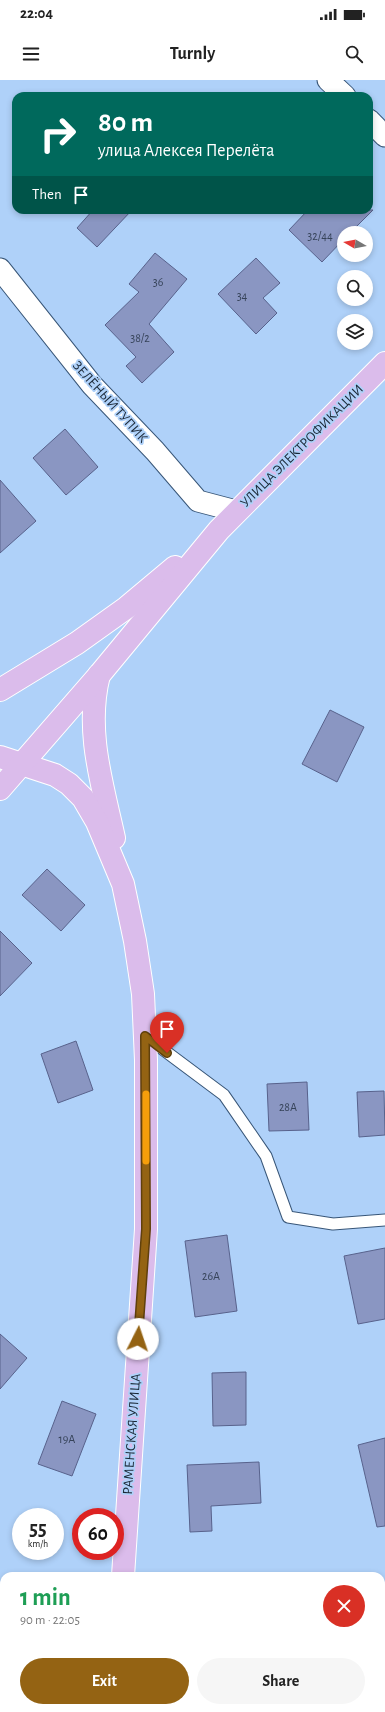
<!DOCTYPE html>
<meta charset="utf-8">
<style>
:root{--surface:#fff;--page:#f6f6f6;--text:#222;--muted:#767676;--accent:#946313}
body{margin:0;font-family:"Alegreya Sans",sans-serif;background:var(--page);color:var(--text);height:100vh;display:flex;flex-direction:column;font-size:15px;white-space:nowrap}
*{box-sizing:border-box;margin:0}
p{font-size:13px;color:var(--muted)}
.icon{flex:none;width:22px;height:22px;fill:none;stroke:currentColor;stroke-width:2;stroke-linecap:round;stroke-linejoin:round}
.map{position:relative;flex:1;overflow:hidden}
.drawer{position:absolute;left:0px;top:1492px;width:385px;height:140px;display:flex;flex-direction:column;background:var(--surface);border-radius:12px 12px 0 0;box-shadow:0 2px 6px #0003}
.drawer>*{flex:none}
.hud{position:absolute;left:12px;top:12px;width:361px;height:122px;border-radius:12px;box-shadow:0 2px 6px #0003;background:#00695c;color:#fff;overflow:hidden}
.needle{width:26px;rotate:279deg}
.fabs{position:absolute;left:337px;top:146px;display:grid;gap:8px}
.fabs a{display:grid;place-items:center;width:36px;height:36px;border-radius:50%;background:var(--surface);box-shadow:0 2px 6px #0003;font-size:20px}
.speed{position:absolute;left:12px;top:1428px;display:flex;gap:8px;font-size:20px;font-weight:700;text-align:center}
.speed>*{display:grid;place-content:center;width:52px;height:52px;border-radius:50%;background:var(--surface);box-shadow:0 2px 6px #0003;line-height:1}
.speed small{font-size:10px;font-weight:400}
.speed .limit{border:6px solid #d22;background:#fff;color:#111}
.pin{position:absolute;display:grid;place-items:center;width:34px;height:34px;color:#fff;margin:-41px -17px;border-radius:50% 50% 50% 0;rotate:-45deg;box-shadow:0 0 4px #0007}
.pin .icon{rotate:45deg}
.me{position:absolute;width:44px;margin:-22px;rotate:4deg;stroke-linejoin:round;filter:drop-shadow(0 0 3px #0008)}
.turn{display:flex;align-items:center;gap:14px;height:84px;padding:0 20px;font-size:18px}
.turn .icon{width:52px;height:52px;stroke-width:2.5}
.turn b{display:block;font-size:28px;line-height:34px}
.then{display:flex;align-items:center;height:38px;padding:0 20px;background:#0003;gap:8px;font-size:15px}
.round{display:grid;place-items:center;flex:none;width:42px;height:42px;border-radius:21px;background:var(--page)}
.headline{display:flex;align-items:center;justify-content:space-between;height:68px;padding:0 20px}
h1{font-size:24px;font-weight:600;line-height:30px;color:#1e9e55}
.action{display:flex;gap:8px;margin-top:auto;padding:8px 20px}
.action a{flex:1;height:46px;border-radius:24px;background:var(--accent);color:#fff;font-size:16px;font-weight:600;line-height:46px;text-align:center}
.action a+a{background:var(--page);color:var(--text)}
.status{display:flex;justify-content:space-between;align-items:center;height:28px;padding:0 20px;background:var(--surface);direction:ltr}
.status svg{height:11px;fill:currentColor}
header{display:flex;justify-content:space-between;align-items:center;height:52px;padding:0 20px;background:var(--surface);font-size:18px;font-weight:600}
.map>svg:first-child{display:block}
.building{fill:#8a96c2;stroke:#58628c}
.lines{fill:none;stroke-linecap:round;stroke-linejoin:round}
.service-casing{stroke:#385678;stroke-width:13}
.minor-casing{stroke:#385678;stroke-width:23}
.primary-casing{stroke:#fff;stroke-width:24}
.service{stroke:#fff;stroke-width:11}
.minor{stroke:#fff;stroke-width:21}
.primary{stroke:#dbbceb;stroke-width:22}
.route-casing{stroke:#60400c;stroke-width:10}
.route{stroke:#946313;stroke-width:7}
.slow{stroke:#f59e0b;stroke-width:7}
.labels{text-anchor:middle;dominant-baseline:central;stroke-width:3.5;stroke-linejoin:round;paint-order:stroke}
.number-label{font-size:12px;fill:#364359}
.street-label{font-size:14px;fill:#1a2736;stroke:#afd1f9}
</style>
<div class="status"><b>22:04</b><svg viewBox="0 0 49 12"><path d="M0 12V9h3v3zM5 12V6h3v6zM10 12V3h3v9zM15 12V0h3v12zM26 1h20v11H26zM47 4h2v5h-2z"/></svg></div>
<header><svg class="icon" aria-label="menu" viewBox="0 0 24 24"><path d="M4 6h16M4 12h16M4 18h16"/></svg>Turnly<svg class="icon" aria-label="search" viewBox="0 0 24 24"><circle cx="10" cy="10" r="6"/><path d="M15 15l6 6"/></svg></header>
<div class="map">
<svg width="385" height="1632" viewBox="0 0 385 1632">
<rect width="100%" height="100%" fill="#afd1f9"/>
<g class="building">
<polygon points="93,130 132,130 97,167 77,148"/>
<polygon points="308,130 373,130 350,153 344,153 344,159 322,182 289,150"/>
<polygon points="155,173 187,199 149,244 174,272 142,303 126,286 136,277 105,245 139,212 129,204"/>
<polygon points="256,178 280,203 263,218 277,233 256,254 218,214"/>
<polygon points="65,349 98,387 66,415 33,378"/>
<polygon points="0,400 36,441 0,473"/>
<polygon points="330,630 364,647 337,702 302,684"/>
<polygon points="47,789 85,825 61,851 22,815"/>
<polygon points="0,851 32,883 0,916"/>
<polygon points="76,961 93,1010 58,1023 41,974"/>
<polygon points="307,1002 309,1050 269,1051 267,1004"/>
<polygon points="384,1011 385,1055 359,1057 357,1012"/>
<polygon points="227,1155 237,1231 195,1237 185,1161"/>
<polygon points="385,1168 385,1239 358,1244 344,1176"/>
<polygon points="0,1254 27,1278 0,1309"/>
<polygon points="246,1292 246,1345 213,1346 212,1293"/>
<polygon points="62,1321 96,1334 72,1396 38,1384"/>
<polygon points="385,1358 385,1446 377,1447 358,1365"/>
<polygon points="259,1382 261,1423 211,1426 212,1451 190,1452 187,1385"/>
</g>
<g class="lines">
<defs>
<polyline id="service" points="145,956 224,1015 266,1076 288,1137 333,1144 385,1140"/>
<g id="minor">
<polyline points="328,0 345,16"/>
<polyline points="369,40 385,56"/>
<polyline points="0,189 92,305 155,371 198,421 236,431"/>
<polyline points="0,1601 4,1598"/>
</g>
<g id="primary">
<path d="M99 595C85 650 102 703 114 758"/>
<polyline points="0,610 77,563 126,528 175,487"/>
<polyline points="0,677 55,695 69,704 83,718 97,742 123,804 135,861 143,914 146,980 146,1149 123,1496"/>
<polyline points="0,709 100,594 219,450 385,283"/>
<polyline points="113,1632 114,1628"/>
</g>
</defs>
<use href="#service" class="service-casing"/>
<use href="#minor" class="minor-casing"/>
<use href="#primary" class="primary-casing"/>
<use href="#service" class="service"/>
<use href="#minor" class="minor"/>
<use href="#primary" class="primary"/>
</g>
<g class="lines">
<defs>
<polyline id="route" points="138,1259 146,1149 145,956 167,973"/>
</defs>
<use href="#route" class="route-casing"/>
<use href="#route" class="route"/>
<polyline class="slow" points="146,1081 146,1014"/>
</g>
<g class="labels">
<g class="number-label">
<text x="320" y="156">32/44</text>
<text x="158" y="202">36</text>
<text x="242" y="216">34</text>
<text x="140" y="258">38/2</text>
<text x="288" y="1027">28А</text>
<text x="211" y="1196">26А</text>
<text x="67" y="1359">19А</text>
</g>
<g class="street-label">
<text transform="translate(110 322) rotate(48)">ЗЕЛЁНЫЙ ТУПИК</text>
<text transform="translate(302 366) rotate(-45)">УЛИЦА ЭЛЕКТРОФИКАЦИИ</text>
<text transform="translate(132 1354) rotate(-86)">РАМЕНСКАЯ УЛИЦА</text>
</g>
</g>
</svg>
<div class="fabs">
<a><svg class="needle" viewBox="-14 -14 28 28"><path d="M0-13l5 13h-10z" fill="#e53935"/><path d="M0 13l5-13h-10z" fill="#767676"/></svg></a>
<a><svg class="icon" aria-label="search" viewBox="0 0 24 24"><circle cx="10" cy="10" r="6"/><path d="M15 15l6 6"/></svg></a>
<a><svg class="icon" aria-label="layers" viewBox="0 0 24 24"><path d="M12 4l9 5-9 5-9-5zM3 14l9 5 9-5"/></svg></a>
</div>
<div class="speed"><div>55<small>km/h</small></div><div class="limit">60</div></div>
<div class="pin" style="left:167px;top:973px;background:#d93025"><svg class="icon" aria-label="arrive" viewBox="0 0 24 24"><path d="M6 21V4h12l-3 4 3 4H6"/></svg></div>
<svg class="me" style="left:138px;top:1259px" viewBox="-20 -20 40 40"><circle r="19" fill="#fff"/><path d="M0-13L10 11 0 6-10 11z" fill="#946313"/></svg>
<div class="hud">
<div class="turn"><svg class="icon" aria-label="right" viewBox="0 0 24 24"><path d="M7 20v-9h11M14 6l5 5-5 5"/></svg><div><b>80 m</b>улица Алексея Перелёта</div></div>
<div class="then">Then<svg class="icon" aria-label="arrive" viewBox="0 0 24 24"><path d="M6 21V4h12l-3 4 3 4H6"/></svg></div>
</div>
<section class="drawer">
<div class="headline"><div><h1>1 min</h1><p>90 m · 22:05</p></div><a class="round" style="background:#d93025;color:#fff"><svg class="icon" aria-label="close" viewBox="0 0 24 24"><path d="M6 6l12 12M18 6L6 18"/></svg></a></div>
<div class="action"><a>Exit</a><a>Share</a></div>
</section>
</div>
